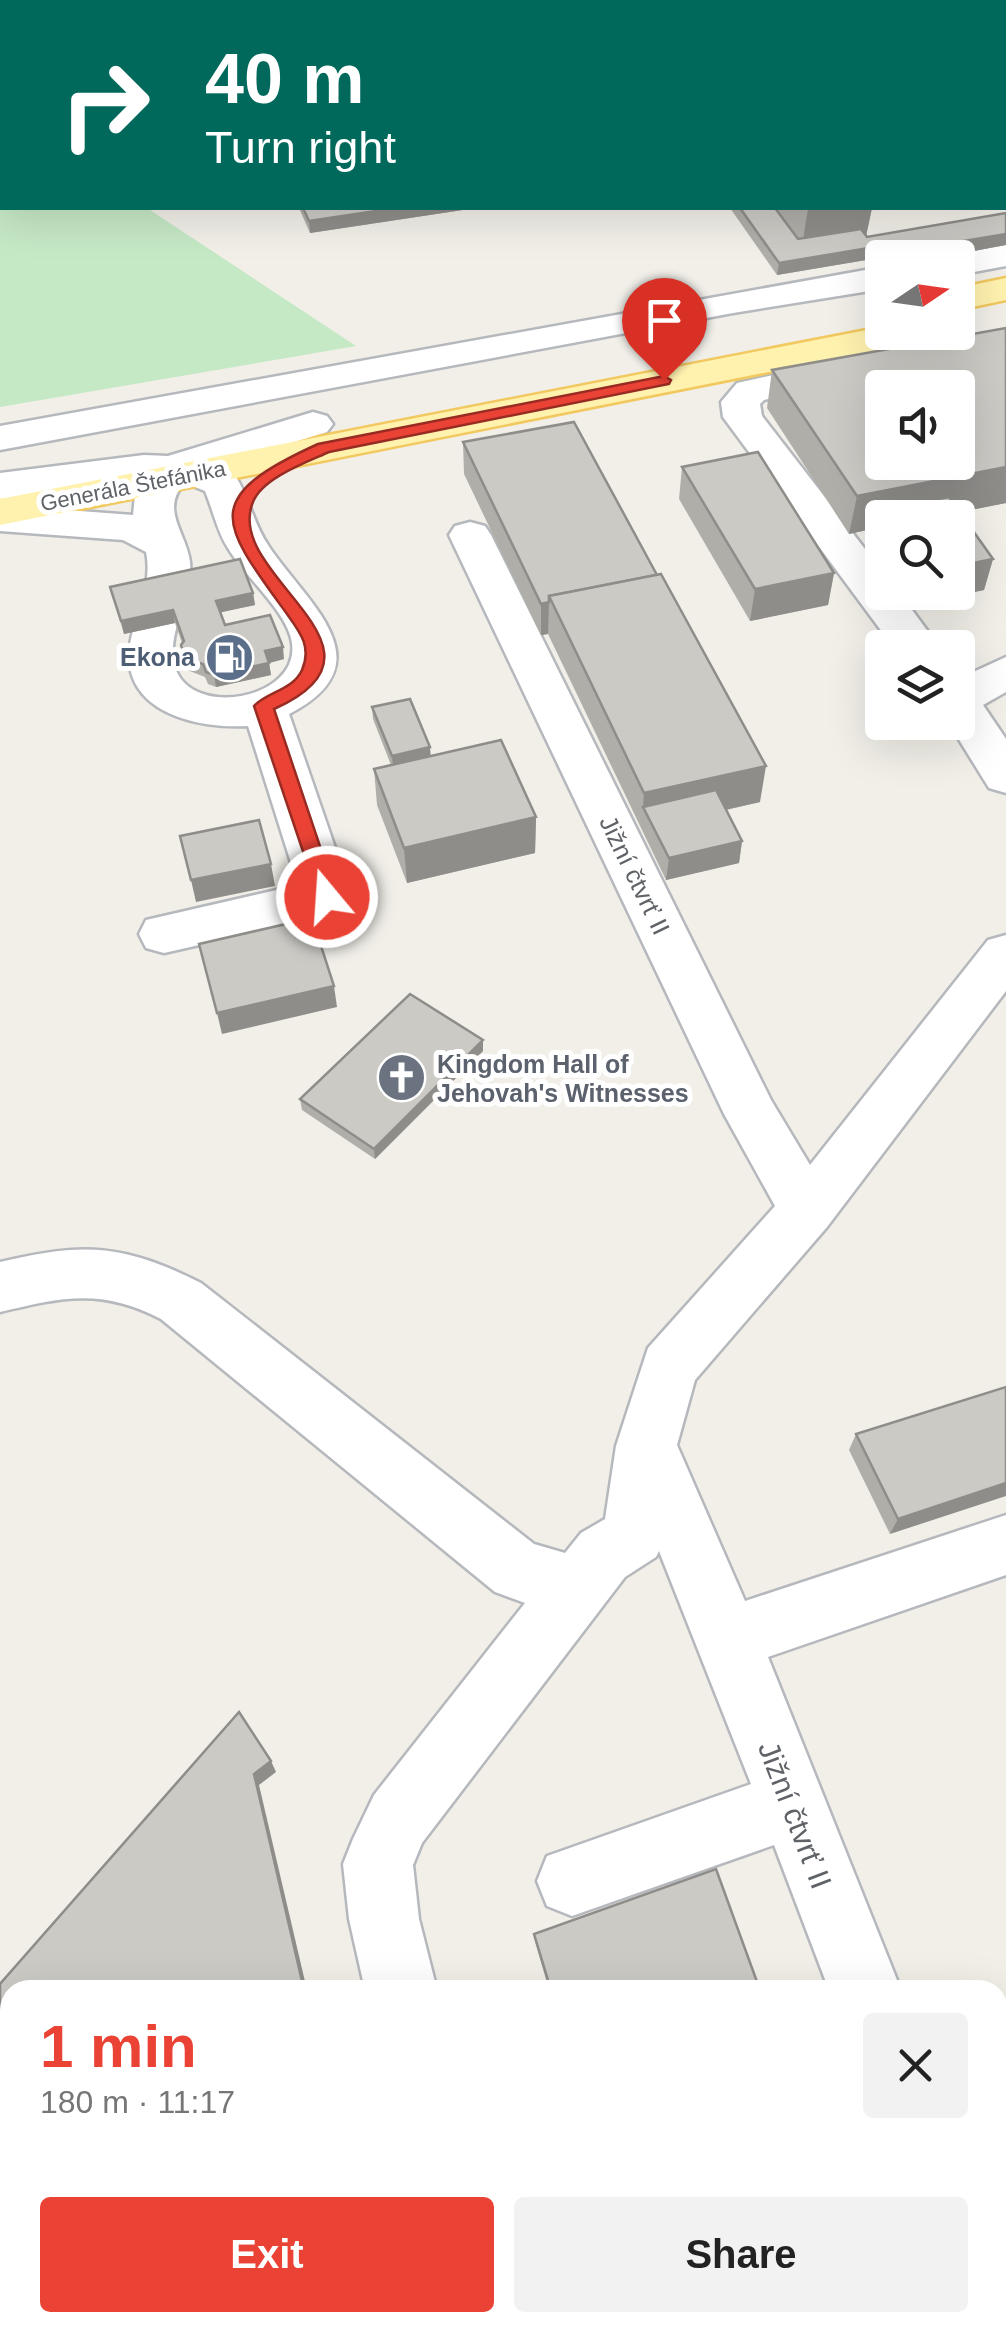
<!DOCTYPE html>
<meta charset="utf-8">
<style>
:root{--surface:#fff;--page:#f2f2f2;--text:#222;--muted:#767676;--accent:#ea4335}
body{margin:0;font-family:Arial,sans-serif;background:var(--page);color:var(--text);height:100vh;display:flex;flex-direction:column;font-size:38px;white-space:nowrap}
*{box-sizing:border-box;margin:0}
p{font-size:32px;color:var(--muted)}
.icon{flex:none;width:55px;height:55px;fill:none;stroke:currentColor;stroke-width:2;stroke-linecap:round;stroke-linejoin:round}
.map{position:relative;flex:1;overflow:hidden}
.drawer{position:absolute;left:0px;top:1980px;width:1008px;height:352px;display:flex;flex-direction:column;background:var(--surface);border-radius:30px 30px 0 0;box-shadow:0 10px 40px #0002}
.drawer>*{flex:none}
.hud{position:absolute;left:0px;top:0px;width:1008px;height:210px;box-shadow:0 10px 40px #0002;background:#00695c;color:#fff;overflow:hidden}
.needle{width:65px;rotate:77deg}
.tools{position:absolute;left:865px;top:240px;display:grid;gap:20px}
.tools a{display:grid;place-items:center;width:110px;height:110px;border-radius:10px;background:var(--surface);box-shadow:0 10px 40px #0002;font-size:50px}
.pin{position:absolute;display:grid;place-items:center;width:85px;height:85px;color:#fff;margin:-102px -42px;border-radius:50% 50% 50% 0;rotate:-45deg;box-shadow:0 0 10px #0007}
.pin .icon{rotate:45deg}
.me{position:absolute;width:110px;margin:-55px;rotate:342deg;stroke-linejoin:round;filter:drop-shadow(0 0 8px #0008)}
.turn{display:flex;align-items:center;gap:35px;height:210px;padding:0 40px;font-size:45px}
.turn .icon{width:130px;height:130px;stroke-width:2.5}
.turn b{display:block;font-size:70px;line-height:85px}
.round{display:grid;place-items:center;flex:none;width:105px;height:105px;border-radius:10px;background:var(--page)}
.summary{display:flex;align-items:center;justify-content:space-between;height:170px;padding:0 40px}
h1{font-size:60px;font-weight:800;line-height:75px;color:var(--accent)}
.primary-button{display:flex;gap:20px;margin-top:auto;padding:20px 40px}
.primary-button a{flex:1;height:115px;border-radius:10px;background:var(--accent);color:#fff;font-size:40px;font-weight:800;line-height:115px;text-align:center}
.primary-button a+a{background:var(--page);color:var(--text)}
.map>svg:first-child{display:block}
.green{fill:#c5e8c5}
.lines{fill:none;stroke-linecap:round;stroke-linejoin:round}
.minor-casing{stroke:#b5b8bc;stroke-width:5}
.major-casing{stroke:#f2c960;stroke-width:5}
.minor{fill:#fff;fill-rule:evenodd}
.major{fill:#fff2af;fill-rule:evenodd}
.rail-casing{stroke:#b6b7b8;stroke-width:8}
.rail{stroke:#fff;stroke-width:5;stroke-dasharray:14;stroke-linecap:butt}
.wall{fill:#afaea9}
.shaded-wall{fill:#8f8d8a}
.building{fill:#cccac5;stroke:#8f8d8a;stroke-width:2.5;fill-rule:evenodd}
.route{fill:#ea4335;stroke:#982c22;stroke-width:2.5}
.labels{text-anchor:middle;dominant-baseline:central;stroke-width:10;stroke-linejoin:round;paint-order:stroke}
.far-street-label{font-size:22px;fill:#5f6368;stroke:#fff}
.service-label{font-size:25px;font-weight:bold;fill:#4e5e75;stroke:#fff;text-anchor:end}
.street-label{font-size:25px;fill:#5f6368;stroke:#fff}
.worship-label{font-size:25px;font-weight:bold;fill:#5b616d;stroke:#fff;text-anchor:start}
.near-street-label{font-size:30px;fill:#5f6368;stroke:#fff}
</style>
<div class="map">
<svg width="1006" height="2331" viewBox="0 0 1006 2331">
<rect width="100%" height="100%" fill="#f1efe8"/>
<polygon class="green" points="0,111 2,208 147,208 356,346 0,407"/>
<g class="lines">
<defs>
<g id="minor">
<polygon points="1006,244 1006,266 958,275 958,258 945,258"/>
<polygon points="882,267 882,289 733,313 0,450 0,426"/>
<polygon points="840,360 853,363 859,371 853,379 764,400 760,404 762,416 882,571 882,592 899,592 940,648 894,648 723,417 721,402 737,383"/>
<path d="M313 412 327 416 333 424 327 432 215 466 234 474C249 496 253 523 268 545 304 601 390 662 289 714L352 897 344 910 327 916 164 953 146 948 139 934 146 920 298 885 248 726C197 729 120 712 130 645 135 613 153 585 146 552L123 540 0 531V505L133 515 135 496 145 479 0 499V473L144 455 168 456ZM185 483 205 491C213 510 217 531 228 548 244 576 288 612 292 643 300 700 190 719 175 667 165 632 194 597 190 562 187 534 159 509 185 483Z"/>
<path d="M470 522 485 526 491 535 771 1100 810 1165 988 940 1006 935V991L827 1227 695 1380 677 1445 745 1601 1006 1515V1575L768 1657 901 1990H829L774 1845 572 1916 547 1906 537 1881 547 1856 751 1784 659 1551 656 1557 625 1577 422 1843 413 1865 419 1919 437 1990H365L349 1919 343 1864 353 1839 374 1795 525 1603 495 1592 161 1319C101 1288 63 1297 0 1312V1262C85 1242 123 1244 201 1283L534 1544 565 1553 581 1533 605 1519 616 1446 648 1348 775 1206 724 1114 449 535 455 526Z"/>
<polygon points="1006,657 1006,692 983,705 1006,739 1006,793 989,788 948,722 958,722 958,679"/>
<polygon points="10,2240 10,2318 0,2322 0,2244"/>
<polygon points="998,2273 1006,2277 1006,2331 965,2331 962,2322 998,2322"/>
</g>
<g id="major">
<polygon points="1006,278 1006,300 958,310 958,288"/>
<polygon points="882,327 882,332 932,332 927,340 914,343 0,525 0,499"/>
</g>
</defs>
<use href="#minor" class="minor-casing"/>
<use href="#major" class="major-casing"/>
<use href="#minor" class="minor"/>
<use href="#major" class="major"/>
<defs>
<g id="rail">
<polyline points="116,2 132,0"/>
<polyline points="191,2 207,0"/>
<polyline points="255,2 270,0"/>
</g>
</defs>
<use href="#rail" class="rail-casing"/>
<use href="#rail" class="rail"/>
</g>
<g class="wall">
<polygon points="600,0 787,0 770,2 602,2"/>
<polygon points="916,0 1006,0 1006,72 1005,2 915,2"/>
<polygon points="299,208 476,208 310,233"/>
<polygon points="730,208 872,208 866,236 1006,245 935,258 882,258 878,267 872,259 777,275"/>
<polygon points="1006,328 1006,503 959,512 993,559 984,590 920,603 912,592 958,592 958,518 882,518 882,548 878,541 881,527 849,534 767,408 772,370"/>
<polygon points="463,442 760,802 726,810 742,841 739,863 666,880 548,634 541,635 464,474"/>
<polygon points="682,467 834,573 828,605 750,621 679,499"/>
<polygon points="110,587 253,593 255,605 220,612 225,625 284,659 269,663 271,675 216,687 208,684 205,677 187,670 181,645 182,643 175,623 124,634"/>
<polygon points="372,707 431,756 536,817 535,853 407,883 377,805 374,769 391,765 373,719"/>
<polygon points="483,1040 483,1051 375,1159 302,1110 300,1099"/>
<polygon points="1006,1387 890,1534 849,1450 856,1434"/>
<polygon points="534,1934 760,1990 549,1990 534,1938"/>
</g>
<g class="shaded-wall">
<rect x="616" y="0" width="37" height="2"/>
<polygon points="657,0 787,0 770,2 657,2"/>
<polygon points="396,208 476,208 310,233 309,221"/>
<polygon points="817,208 872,208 866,236 802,246 808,209"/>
<polygon points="1006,234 1006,245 935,258 882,258 882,266 878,267 880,255"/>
<polygon points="874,247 872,259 777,275 779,263"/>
<polygon points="1006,467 1006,503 931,518 885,509 881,527 849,534 857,496"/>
<polygon points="993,559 984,590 920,603 923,592 958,592 958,566"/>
<polygon points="834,573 828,605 750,621 755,589"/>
<polygon points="253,593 255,605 218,613 216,601"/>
<polygon points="549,602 548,634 541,635 541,604"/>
<polygon points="173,610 175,623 124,634 121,621"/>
<polygon points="283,647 284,659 269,663 271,675 216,687 214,675 265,651"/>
<polygon points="430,747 431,759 393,768 392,756"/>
<polygon points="766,766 760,802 653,826 643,807 644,793"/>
<polygon points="536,817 535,853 407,883 404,848"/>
<polygon points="742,841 739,863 666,880 669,858"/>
<polygon points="271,864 275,886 196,902 191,880"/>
<polygon points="334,986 337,1007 222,1034 217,1013"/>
<polygon points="483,1040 483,1051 375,1159 374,1149"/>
<polygon points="1006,1483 1006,1496 890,1534 898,1519"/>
<polygon points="271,1761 276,1772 259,1785 307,1990 304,1990 254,1774"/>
<polygon points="10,2234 10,2239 0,2243 0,2238"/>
</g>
<g class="building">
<polygon points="939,0 1006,0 1006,43 1005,2 941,2"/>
<polygon points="303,208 396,208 309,221"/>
<polygon points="740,208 775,208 798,239 861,229 867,237 1006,213 1006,234 880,255 874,247 779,263"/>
<path d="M1006 328V467L857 496 772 370ZM882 388H958V462H882Z"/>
<polygon points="574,422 657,575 549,596 549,602 541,604 463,442"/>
<polygon points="758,452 834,573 755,589 682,467"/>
<polygon points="949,497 993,559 958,566 958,518 890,518 885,509"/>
<polygon points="240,559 253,593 216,601 225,625 270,615 283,647 265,651 269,663 214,675 206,672 203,664 185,658 181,645 184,641 173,610 121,621 110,587"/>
<polygon points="661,574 766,766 644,793 549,596"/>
<polygon points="410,699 430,747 392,756 372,707"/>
<polygon points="501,740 536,817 404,848 374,769"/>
<polygon points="716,790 742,841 669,858 643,807"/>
<polygon points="259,820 271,864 191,880 180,836"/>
<polygon points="312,918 334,986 217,1013 199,944"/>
<polygon points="410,994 483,1040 374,1149 300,1099"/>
<polygon points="1006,1387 1006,1483 898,1519 856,1434"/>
<polygon points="239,1712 271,1761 254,1774 304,1990 10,1990 10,2234 0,2238 0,1984"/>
<polygon points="716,1869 760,1990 551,1990 534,1934"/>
<polygon points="10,2320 10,2322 494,2322 496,2331 11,2331"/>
</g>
<path class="route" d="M664 376 671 380 669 384 329 452C307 462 262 478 253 502 222 576 411 648 274 709L337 897 334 902H320L254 706C267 692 293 690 302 670 312 647 300 632 287 614 220 522 199 498 318 444Z"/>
<defs>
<symbol id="fuel-disc" viewBox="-11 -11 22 22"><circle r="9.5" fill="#5c6f8a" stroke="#fff"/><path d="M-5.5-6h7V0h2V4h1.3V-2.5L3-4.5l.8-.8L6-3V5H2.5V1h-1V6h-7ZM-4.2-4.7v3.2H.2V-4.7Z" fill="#fff"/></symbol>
<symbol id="church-disc" viewBox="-11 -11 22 22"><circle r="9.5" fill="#6b7280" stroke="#fff"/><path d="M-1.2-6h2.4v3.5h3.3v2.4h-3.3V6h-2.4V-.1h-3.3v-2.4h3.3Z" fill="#fff"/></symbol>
</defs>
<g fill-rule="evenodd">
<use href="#fuel-disc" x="202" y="630" width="55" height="55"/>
<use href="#church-disc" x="374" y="1050" width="55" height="55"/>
</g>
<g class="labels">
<g class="far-street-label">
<text transform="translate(133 486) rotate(-11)">Generála Štefánika</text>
</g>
<g class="service-label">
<text x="195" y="657">Ekona</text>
</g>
<g class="street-label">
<text transform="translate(635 875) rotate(64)">Jižní čtvrť II</text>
</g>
<g class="worship-label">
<text x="437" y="1064">Kingdom Hall of<tspan x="437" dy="29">Jehovah's Witnesses</tspan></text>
</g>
<g class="near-street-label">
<text transform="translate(795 1815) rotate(69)">Jižní čtvrť II</text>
</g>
</g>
</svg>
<div class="tools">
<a><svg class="needle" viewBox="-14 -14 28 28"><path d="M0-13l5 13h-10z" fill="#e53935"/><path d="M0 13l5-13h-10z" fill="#767676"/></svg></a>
<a><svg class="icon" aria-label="sound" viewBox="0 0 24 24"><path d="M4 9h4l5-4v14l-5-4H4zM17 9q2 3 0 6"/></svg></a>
<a><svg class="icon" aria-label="search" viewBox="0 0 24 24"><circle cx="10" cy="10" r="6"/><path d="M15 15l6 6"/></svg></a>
<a><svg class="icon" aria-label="layers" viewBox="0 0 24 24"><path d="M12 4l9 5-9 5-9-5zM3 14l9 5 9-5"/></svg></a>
</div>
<div class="pin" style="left:664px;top:380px;background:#d93025"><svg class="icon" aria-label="arrive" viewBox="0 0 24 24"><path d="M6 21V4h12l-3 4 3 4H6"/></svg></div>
<svg class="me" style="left:327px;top:897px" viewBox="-20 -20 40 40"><circle r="17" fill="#ea4335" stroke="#fff" stroke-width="3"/><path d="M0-11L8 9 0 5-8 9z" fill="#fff"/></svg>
<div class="hud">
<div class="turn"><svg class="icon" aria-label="right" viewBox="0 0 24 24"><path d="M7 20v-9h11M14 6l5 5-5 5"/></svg><div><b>40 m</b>Turn right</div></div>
</div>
<section class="drawer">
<div class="summary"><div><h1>1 min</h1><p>180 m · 11:17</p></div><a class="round"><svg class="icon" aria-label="close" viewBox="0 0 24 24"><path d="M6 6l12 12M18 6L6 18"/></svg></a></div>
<div class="primary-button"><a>Exit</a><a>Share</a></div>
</section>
</div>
